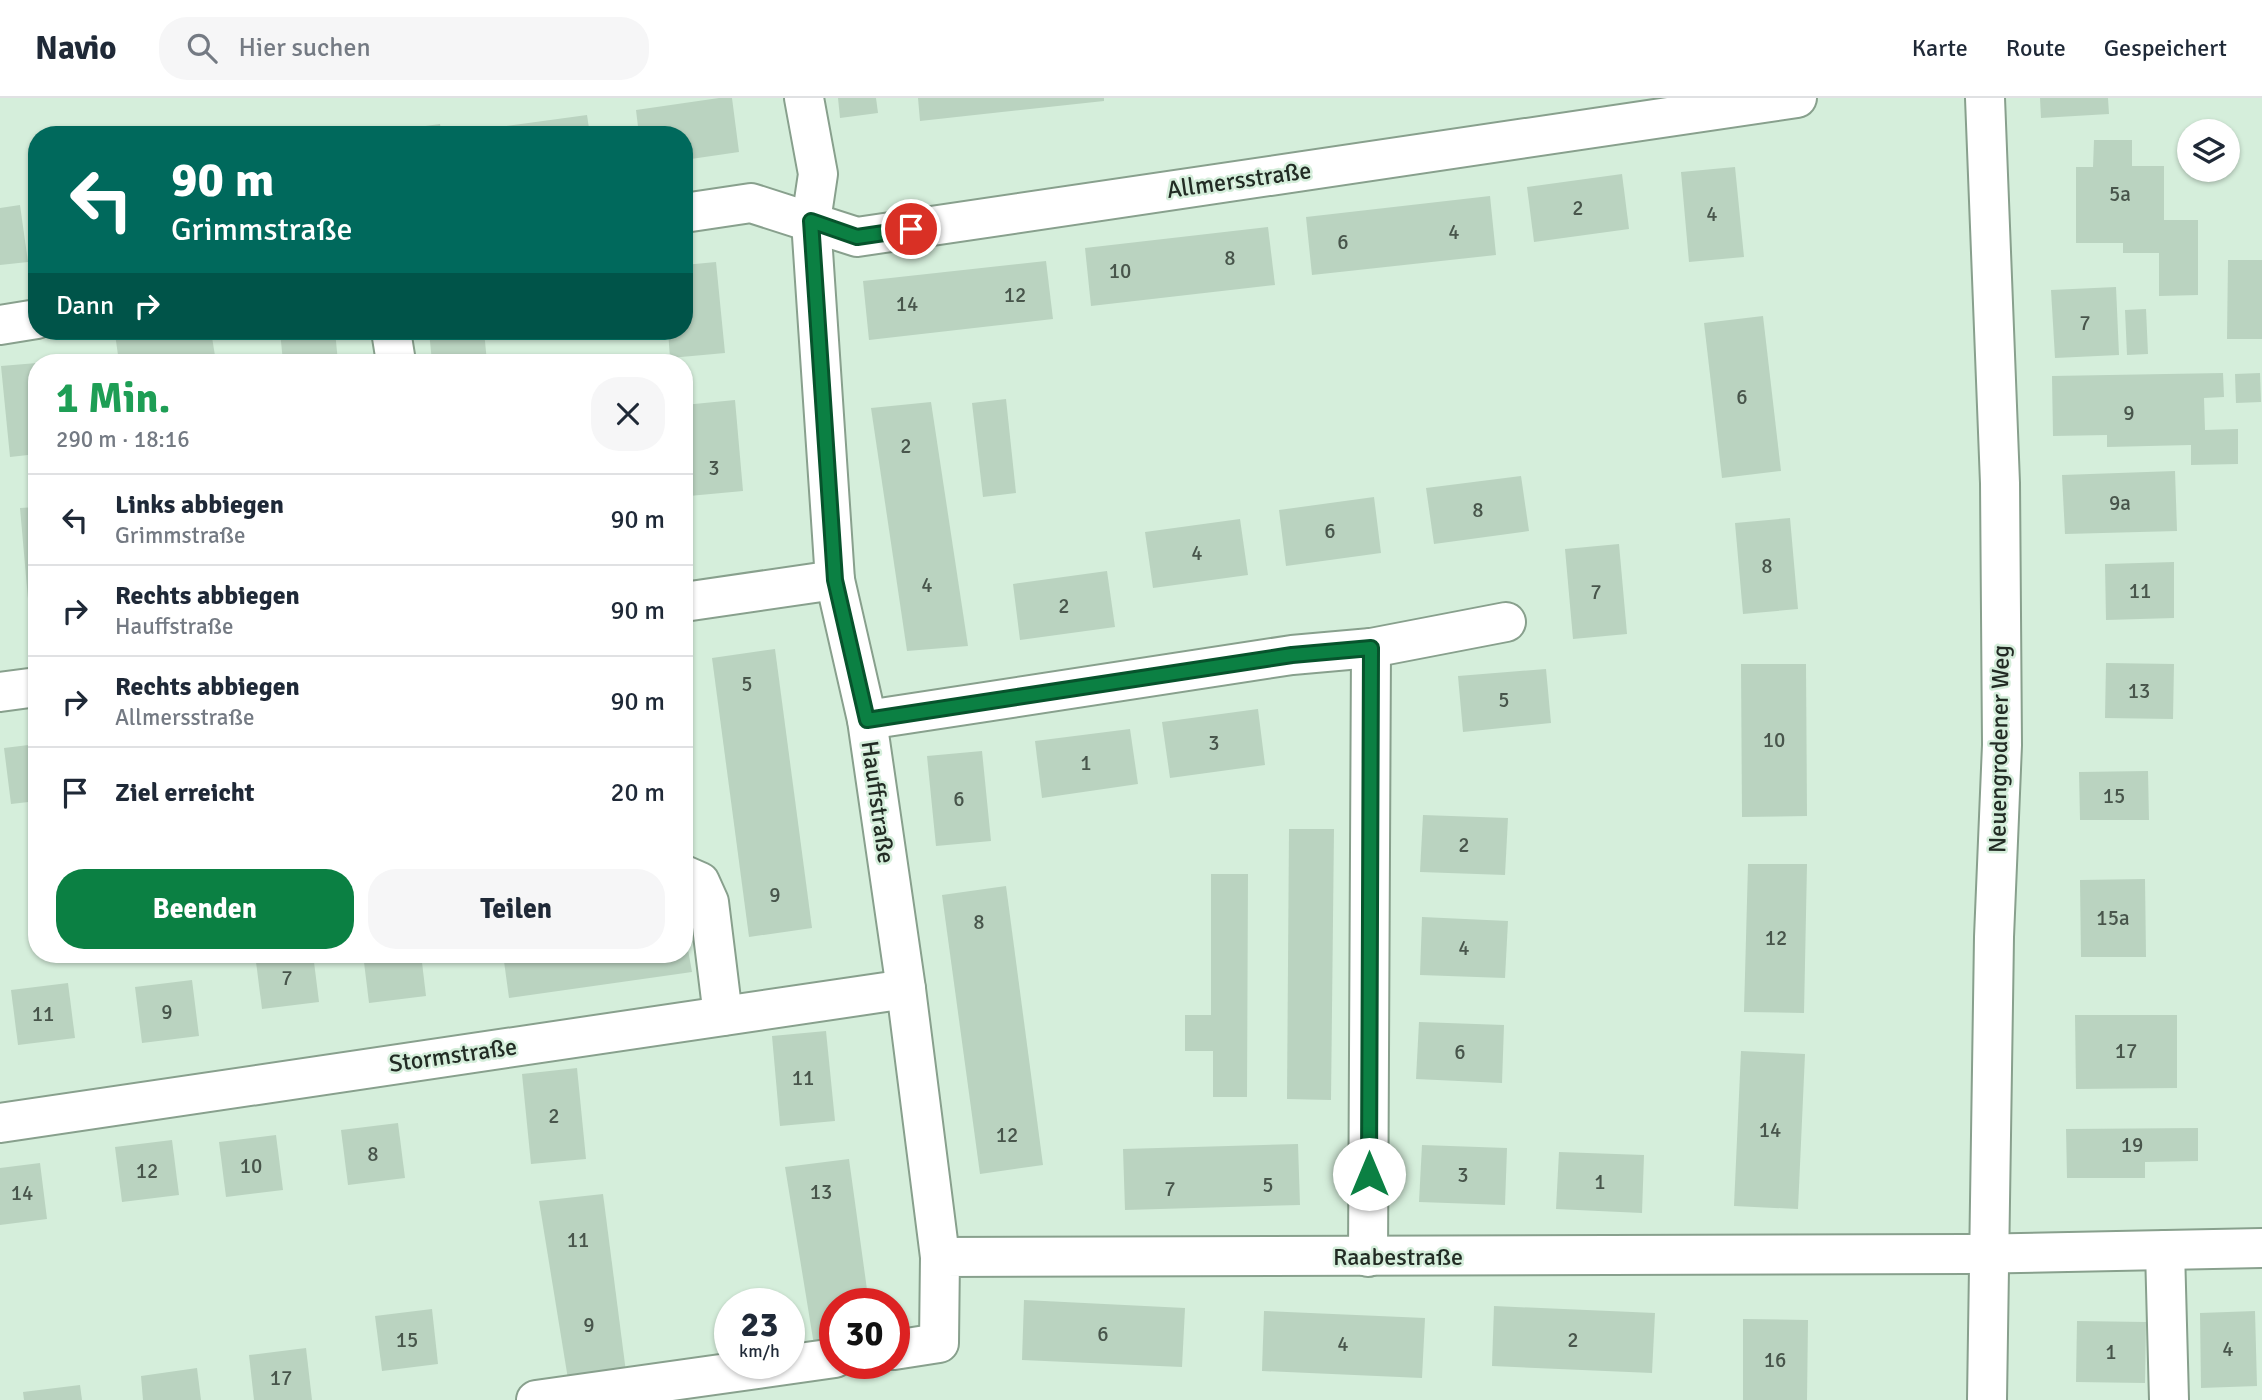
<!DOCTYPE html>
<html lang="de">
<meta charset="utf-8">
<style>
:root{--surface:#fff;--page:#f6f6f7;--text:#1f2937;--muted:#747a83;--line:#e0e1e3;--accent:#0b8043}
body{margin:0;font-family:Signika,sans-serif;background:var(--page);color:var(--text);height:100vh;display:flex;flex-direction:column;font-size:26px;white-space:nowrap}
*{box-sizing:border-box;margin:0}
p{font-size:23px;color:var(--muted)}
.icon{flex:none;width:38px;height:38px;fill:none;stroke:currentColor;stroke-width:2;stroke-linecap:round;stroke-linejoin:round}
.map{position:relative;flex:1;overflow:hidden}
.sheet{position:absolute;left:28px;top:256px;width:665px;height:609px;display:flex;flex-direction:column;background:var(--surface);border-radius:28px;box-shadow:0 2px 5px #0004}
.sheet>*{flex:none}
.guide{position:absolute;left:28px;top:28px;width:665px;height:214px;border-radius:28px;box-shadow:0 2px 5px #0004;background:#00695c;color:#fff;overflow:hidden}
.fabs{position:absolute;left:2177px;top:21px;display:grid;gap:14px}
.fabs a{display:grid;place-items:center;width:63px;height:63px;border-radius:50%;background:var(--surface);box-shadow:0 2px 5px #0004;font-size:35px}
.speed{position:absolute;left:714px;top:1190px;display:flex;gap:14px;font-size:35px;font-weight:700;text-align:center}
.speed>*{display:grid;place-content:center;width:91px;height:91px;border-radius:50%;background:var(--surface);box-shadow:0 2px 5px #0004;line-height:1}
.speed small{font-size:18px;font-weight:400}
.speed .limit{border:10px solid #d22;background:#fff;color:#111}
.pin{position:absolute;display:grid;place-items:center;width:60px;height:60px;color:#fff;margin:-30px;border:4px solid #fff;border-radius:50%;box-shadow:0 2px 7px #0007}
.me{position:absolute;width:77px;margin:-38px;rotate:0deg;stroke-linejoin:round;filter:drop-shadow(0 0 5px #0008)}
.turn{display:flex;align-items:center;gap:24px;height:147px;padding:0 28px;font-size:32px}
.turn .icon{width:91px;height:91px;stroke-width:2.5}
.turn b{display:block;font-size:49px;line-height:60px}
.then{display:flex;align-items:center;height:66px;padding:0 28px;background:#0003;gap:14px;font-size:26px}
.round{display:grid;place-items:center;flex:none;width:74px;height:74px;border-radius:28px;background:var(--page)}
.head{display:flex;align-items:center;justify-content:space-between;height:119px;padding:0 28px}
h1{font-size:42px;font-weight:700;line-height:52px;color:#1e9e55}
.button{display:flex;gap:14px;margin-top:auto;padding:14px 28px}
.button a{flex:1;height:80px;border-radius:28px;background:var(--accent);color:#fff;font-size:28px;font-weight:700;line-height:80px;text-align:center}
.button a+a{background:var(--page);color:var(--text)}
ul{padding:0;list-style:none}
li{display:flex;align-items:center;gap:21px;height:91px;padding:0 28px;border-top:2px solid var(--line)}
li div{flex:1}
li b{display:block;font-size:26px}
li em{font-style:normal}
header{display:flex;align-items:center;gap:42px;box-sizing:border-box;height:98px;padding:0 35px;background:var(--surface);border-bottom:2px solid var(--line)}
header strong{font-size:33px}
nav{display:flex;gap:38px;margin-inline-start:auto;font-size:24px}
.search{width:490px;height:63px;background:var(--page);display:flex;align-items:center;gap:18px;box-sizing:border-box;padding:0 24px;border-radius:28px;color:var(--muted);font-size:26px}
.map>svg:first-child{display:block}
.building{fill:#bad3c0}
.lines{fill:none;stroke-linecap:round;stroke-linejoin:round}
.minor-casing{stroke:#88a08d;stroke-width:42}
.minor{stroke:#fff;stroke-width:38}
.route-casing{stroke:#07532c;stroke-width:18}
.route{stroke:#0b8043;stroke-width:12}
.labels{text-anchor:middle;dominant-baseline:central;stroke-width:5;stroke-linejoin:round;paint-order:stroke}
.number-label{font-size:21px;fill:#48554b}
.street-label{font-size:24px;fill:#222b24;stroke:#d5eedb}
</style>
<header>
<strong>Navio</strong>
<div class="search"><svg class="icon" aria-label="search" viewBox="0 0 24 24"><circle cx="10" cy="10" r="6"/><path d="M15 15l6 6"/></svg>Hier suchen</div>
<nav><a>Karte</a><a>Route</a><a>Gespeichert</a></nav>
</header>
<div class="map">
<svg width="2262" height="1302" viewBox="0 0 2262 1302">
<rect width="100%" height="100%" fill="#d5eedb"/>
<g class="building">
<polygon points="719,0 732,0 739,54 684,62 684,37 639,37 636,12"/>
<polygon points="838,0 876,0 878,15 840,20"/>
<polygon points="918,0 1104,0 1104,3 920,23"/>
<polygon points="2040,0 2108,0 2109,16 2041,20"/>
<polygon points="587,17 590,37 493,37 492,30"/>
<polygon points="440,26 442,37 375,37 375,35"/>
<polygon points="2094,42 2132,42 2132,68 2164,68 2164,122 2198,122 2198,197 2159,198 2159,155 2123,155 2123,145 2076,145 2076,69 2093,69"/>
<polygon points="1735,69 1744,159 1689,164 1681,74"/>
<polygon points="1622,76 1629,131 1534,144 1527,89"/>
<polygon points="1490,98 1496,157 1312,177 1306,119"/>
<polygon points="20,107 28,164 0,167 0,110"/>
<polygon points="1268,129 1275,187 1091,208 1085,150"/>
<polygon points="2228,162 2262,162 2262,241 2227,241"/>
<polygon points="1046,163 1053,221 869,242 863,183"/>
<polygon points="716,164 725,255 670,260 668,233 684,233 684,167"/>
<polygon points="2116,189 2119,257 2055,260 2051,192"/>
<polygon points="2146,211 2148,256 2127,257 2125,212"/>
<polygon points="1763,218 1781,373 1722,380 1704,225"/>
<polygon points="135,233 211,233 216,264 119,264 115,236"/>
<polygon points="280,233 335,233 338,264 283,264"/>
<polygon points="429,233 484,233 487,264 432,264"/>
<polygon points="37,265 37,356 10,359 1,268"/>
<polygon points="2223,275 2224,299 2204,300 2205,332 2238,331 2238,366 2191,367 2191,347 2107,349 2107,337 2053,338 2052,278"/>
<polygon points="2260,275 2261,304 2236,305 2235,276"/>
<polygon points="1006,301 1016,395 983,399 972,305"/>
<polygon points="735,302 743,393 689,398 684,347 684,307"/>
<polygon points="931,304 968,548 907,553 871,310"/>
<polygon points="2175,373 2177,433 2065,436 2062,377"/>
<polygon points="1521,378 1529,433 1434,446 1426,390"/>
<polygon points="1374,399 1381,455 1286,468 1279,412"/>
<polygon points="37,409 37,500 28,501 20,410"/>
<polygon points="1790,420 1798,511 1743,516 1735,425"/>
<polygon points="1240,421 1248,477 1153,490 1145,434"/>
<polygon points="1619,446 1627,536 1573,541 1565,451"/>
<polygon points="2174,464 2174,520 2106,522 2105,466"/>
<polygon points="1107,473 1115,529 1020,542 1013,486"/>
<polygon points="775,551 812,830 749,839 712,560"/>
<polygon points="2106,565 2174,566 2173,621 2105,620"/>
<polygon points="1741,566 1806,566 1807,718 1742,719"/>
<polygon points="1546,571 1551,625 1463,634 1458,578"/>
<polygon points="1258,611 1265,667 1170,680 1162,624"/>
<polygon points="1130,631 1138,686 1042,700 1035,643"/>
<polygon points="37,646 37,703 11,706 4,650"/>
<polygon points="982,653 991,743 936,748 927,658"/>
<polygon points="2148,673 2149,722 2080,722 2079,674"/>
<polygon points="1423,717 1508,720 1505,777 1420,774"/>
<polygon points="1289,731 1334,731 1331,1002 1287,1001"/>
<polygon points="1748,766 1807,766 1804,915 1744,914"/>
<polygon points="1211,776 1248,776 1247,999 1213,999 1213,953 1185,953 1185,917 1211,917"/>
<polygon points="2145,781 2146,859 2081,859 2080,782"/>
<polygon points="1006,788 1043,1067 980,1076 942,797"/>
<polygon points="1422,819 1508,823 1505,880 1420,877"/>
<polygon points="684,829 692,874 509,900 503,856 684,856"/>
<polygon points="255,856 313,856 319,904 262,911"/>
<polygon points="363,856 421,856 426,898 369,905"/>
<polygon points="192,882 199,938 142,945 135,889"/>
<polygon points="68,885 75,940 18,947 11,892"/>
<polygon points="2075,917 2177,917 2177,990 2076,991"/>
<polygon points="1419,924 1504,927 1502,985 1416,981"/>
<polygon points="826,933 835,1023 780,1028 772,938"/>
<polygon points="1741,953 1805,956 1798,1111 1734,1108"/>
<polygon points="577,970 586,1061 531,1066 522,976"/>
<polygon points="398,1025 405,1080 348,1087 341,1032"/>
<polygon points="2198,1030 2198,1063 2145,1064 2145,1080 2067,1080 2066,1031"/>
<polygon points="276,1037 283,1092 226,1099 219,1044"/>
<polygon points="172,1042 179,1097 122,1104 115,1049"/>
<polygon points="1298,1046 1300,1107 1125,1112 1123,1051"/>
<polygon points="1422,1047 1507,1050 1505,1107 1419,1104"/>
<polygon points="1559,1054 1644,1057 1642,1115 1556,1111"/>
<polygon points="849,1061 869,1206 835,1206 835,1245 814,1247 785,1069"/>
<polygon points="40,1065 47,1121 0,1127 0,1070"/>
<polygon points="603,1096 626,1274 568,1281 539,1103"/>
<polygon points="1024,1202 1185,1210 1182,1269 1022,1262"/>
<polygon points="1494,1208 1655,1215 1652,1275 1492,1268"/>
<polygon points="432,1211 438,1266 382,1273 375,1218"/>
<polygon points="1264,1213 1425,1220 1422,1280 1262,1273"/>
<polygon points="2255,1213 2257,1288 2201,1290 2200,1215"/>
<polygon points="1743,1221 1808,1222 1807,1302 1743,1302"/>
<polygon points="2077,1223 2146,1224 2145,1285 2076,1284"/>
<polygon points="306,1250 312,1302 254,1302 249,1257"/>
<polygon points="197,1270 201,1302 143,1302 141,1278"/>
<polygon points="80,1287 82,1302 24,1302 23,1294"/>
</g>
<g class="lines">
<defs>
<g id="minor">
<polyline points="804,0 818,76 811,123 835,482 867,622 906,891 940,1159"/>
<polyline points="1985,0 2000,385 2002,647 1994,839 1987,1302"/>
<polyline points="684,115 751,105 857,139 1797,0"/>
<polyline points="0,227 37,221"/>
<polyline points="391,233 396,264"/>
<polyline points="684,504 835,482"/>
<polyline points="0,594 37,589"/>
<polyline points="867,622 1292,557 1371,550 1506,524"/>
<polyline points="684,777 700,784 709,804 723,918"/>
<polyline points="0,1025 906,891"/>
<polyline points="2165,1152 2169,1302"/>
<polyline points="1368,1159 1371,550"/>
<polyline points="894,1252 939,1245 940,1159 1967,1156 2262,1150"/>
<polyline points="536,1302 835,1260"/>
</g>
</defs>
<use href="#minor" class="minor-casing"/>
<use href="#minor" class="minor"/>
</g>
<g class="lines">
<defs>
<polyline id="route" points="911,131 857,139 811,123 835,482 867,622 1292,557 1371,550 1369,1076"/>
</defs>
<use href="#route" class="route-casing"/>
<use href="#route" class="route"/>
</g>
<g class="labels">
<g class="number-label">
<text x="2120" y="96">5a</text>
<text x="1578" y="110">2</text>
<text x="1712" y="116">4</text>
<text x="1454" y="134">4</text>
<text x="1343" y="144">6</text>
<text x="1230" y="160">8</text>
<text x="1120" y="173">10</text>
<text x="1015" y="197">12</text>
<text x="907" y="206">14</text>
<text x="2085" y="225">7</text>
<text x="1742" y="299">6</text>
<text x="2129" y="315">9</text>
<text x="906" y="348">2</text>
<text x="714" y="370">3</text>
<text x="2120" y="405">9a</text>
<text x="1478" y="412">8</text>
<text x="1330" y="433">6</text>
<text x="1197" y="455">4</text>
<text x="1767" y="468">8</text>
<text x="927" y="487">4</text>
<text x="2140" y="493">11</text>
<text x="1596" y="494">7</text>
<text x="1064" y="508">2</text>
<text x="747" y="586">5</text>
<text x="2139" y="593">13</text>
<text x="1504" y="602">5</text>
<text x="1774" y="642">10</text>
<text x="1214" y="645">3</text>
<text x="1086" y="665">1</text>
<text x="2114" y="698">15</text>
<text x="959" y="701">6</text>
<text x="1464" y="747">2</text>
<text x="775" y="797">9</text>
<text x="2113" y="820">15a</text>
<text x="979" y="824">8</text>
<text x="1776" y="840">12</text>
<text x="1464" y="850">4</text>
<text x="287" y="880">7</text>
<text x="167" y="914">9</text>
<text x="43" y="916">11</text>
<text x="2126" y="953">17</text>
<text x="1460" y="954">6</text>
<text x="803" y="980">11</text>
<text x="554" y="1018">2</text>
<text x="1770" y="1032">14</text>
<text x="1007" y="1037">12</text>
<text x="2132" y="1047">19</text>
<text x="373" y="1056">8</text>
<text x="251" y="1068">10</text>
<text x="147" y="1073">12</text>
<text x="1463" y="1077">3</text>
<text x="1600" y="1084">1</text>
<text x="1268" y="1087">5</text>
<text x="1170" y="1091">7</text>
<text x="821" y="1094">13</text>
<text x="22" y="1095">14</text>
<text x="578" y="1142">11</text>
<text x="589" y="1227">9</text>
<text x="1103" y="1236">6</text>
<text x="407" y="1242">15</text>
<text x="1573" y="1242">2</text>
<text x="1343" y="1246">4</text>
<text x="2228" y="1251">4</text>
<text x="2111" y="1254">1</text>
<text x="1775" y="1262">16</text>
<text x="281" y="1280">17</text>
</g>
<g class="street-label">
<text transform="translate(1239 82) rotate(-8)">Allmersstraße</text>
<text transform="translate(1999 651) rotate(-89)">Neuengrodener Weg</text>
<text transform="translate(878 704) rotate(82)">Hauffstraße</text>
<text transform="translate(453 957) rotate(-8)">Stormstraße</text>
<text x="1398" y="1159">Raabestraße</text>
</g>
</g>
</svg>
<div class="fabs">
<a><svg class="icon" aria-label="layers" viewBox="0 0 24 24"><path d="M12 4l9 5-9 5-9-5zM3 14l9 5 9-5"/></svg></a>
</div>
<div class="speed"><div>23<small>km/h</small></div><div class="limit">30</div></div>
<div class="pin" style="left:911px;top:131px;background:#d93025"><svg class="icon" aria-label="arrive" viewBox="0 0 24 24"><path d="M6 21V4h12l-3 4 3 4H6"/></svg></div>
<svg class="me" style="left:1369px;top:1076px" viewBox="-20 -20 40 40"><circle r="19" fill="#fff"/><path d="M0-13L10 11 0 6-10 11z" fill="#0b8043"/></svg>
<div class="guide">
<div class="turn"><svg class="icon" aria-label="left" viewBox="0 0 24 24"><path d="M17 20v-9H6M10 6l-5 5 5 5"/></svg><div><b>90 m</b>Grimmstraße</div></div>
<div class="then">Dann<svg class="icon" aria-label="right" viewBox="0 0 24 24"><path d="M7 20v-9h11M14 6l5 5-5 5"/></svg></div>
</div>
<section class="sheet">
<div class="head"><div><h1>1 Min.</h1><p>290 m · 18:16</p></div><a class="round"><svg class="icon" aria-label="close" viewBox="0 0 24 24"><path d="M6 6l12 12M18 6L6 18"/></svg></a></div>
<ul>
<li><svg class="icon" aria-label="left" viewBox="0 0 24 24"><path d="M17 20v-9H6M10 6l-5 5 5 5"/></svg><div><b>Links abbiegen</b><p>Grimmstraße</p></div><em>90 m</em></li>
<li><svg class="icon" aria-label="right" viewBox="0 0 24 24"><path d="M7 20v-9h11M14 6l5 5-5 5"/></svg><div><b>Rechts abbiegen</b><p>Hauffstraße</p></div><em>90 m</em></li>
<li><svg class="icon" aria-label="right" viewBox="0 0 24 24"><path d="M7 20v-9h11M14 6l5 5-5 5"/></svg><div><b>Rechts abbiegen</b><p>Allmersstraße</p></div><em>90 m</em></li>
<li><svg class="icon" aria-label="arrive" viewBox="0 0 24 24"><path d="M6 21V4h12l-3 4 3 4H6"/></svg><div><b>Ziel erreicht</b></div><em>20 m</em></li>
</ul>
<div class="button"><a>Beenden</a><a>Teilen</a></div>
</section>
</div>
